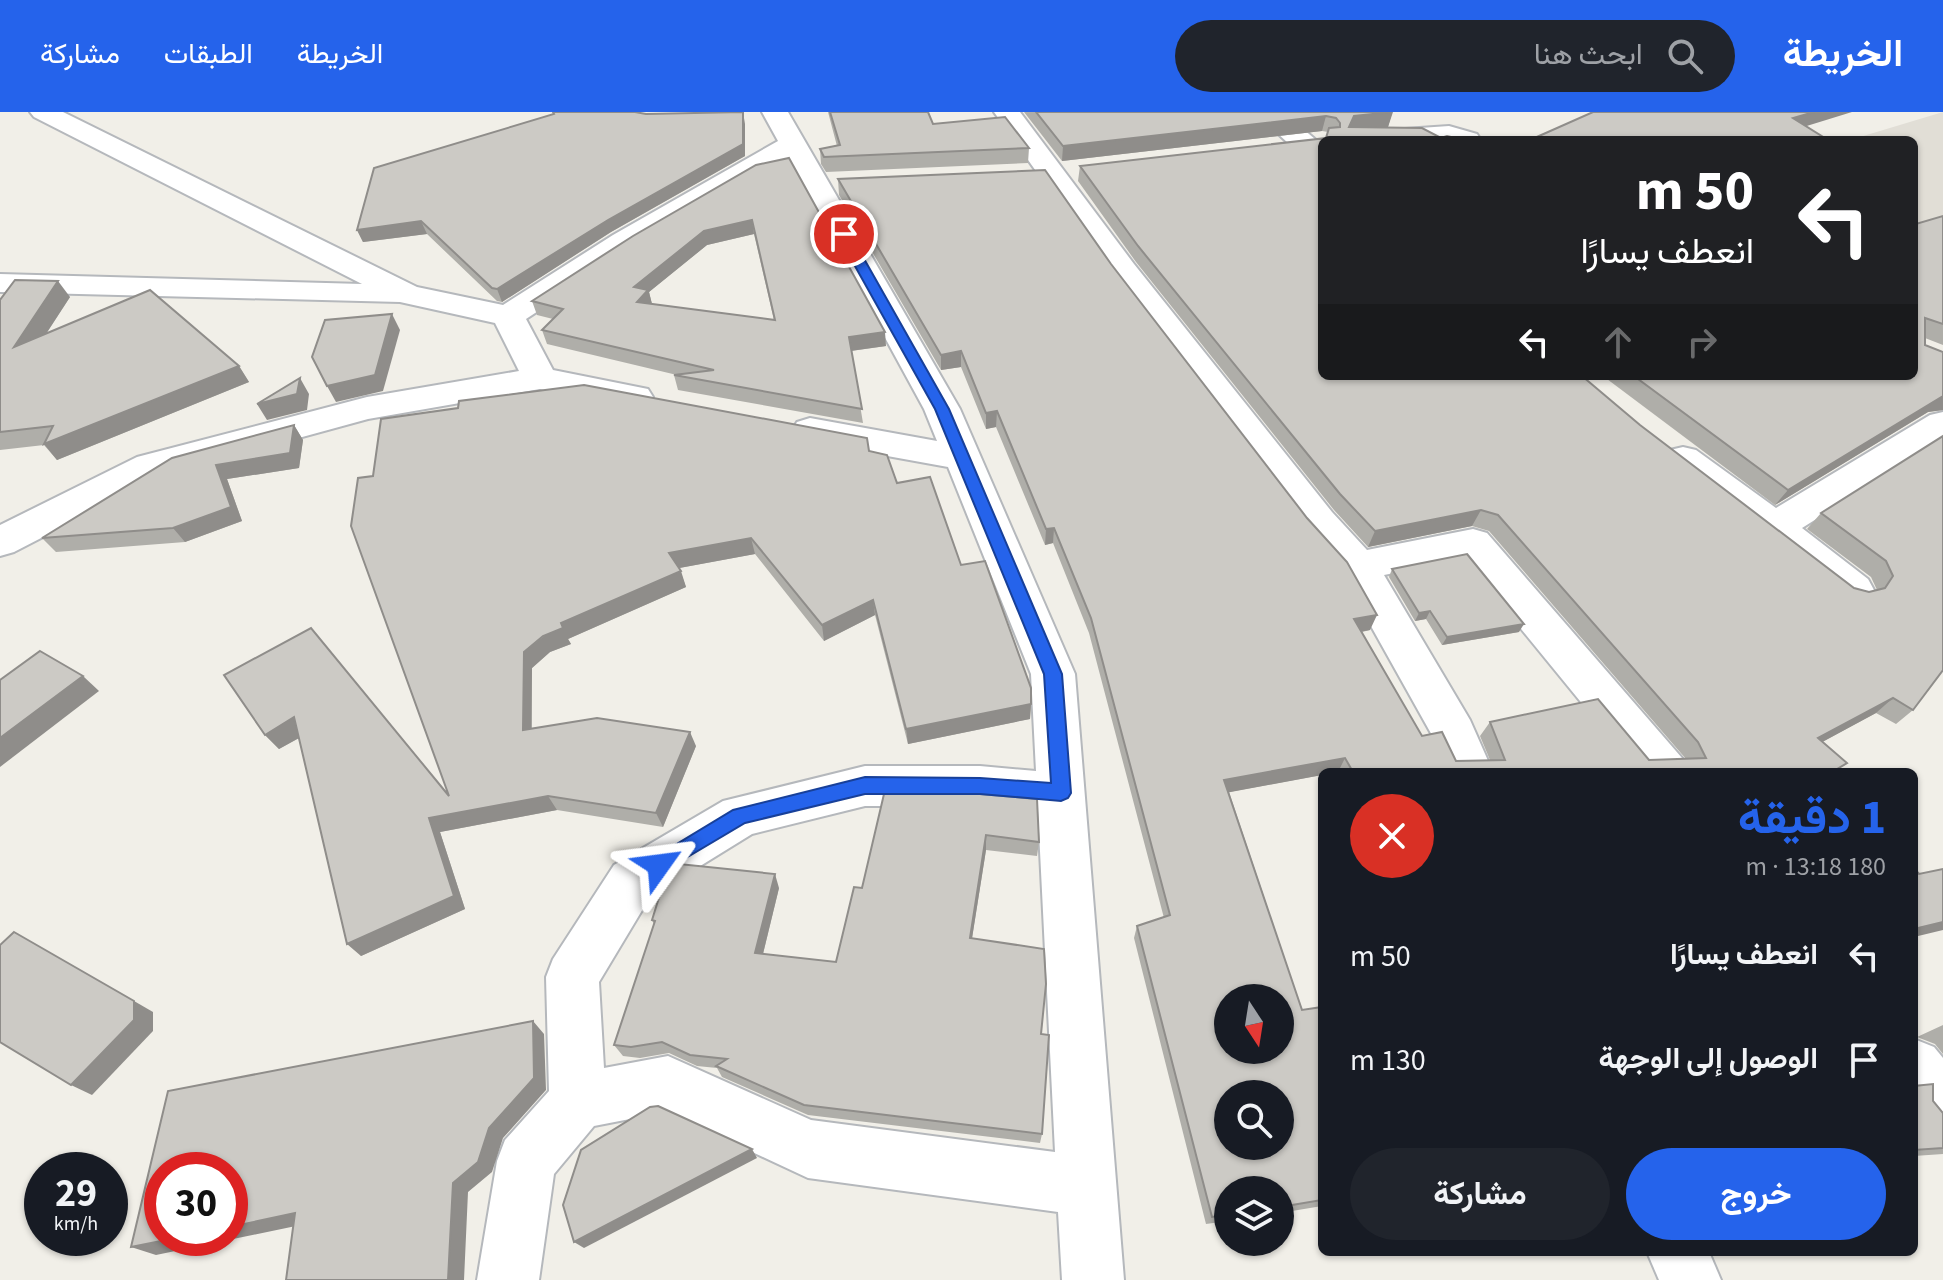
<!DOCTYPE html>
<html lang="ar">
<meta charset="utf-8">
<style>
:root{--surface:#171b24;--page:#20242c;--text:#f1f3f6;--muted:#9ea1a6;--accent:#2563eb}
body{margin:0;font-family:"Source Sans 3",Vazirmatn,sans-serif;background:var(--page);color:var(--text);direction:rtl;height:100vh;display:flex;flex-direction:column;font-size:30px;white-space:nowrap}
*{box-sizing:border-box;margin:0}
p{font-size:26px;color:var(--muted)}
.icon{flex:none;width:44px;height:44px;fill:none;stroke:currentColor;stroke-width:2;stroke-linecap:round;stroke-linejoin:round}
.map{position:relative;flex:1;overflow:hidden;direction:ltr}
.sheet{position:absolute;left:1318px;top:656px;width:600px;height:488px;display:flex;flex-direction:column;background:var(--surface);border-radius:12px;box-shadow:0 2px 6px #0004;direction:rtl}
.sheet>*{flex:none}
.top-card{position:absolute;left:1318px;top:24px;width:600px;height:244px;border-radius:12px;box-shadow:0 2px 6px #0004;direction:rtl;background:#202124;color:#fff;overflow:hidden}
.needle{width:52px;rotate:168deg}
.tools{position:absolute;left:1214px;top:872px;display:grid;gap:16px}
.tools a{display:grid;place-items:center;width:80px;height:80px;border-radius:50%;background:var(--surface);box-shadow:0 2px 6px #0004;font-size:40px}
.speed{position:absolute;left:24px;top:1040px;display:flex;gap:16px;font-size:40px;font-weight:700;text-align:center}
.speed>*{display:grid;place-content:center;width:104px;height:104px;border-radius:50%;background:var(--surface);box-shadow:0 2px 6px #0004;line-height:1}
.speed small{font-size:20px;font-weight:400}
.speed .limit{border:12px solid #d22;background:#fff;color:#111}
.pin{position:absolute;display:grid;place-items:center;width:68px;height:68px;color:#fff;margin:-34px;border:4px solid #fff;border-radius:50%;box-shadow:0 2px 8px #0007}
.me{position:absolute;width:88px;margin:-44px;rotate:59deg;stroke-linejoin:round;filter:drop-shadow(0 0 6px #0008)}
.turn{display:flex;align-items:center;gap:28px;height:168px;padding:0 32px;font-size:36px}
.turn .icon{width:104px;height:104px;stroke-width:2.5}
.turn b{display:block;font-size:56px;line-height:68px}
.lanes{display:flex;align-items:center;height:76px;padding:0 32px;background:#0003;justify-content:center;gap:40px;direction:ltr}
.lanes .off{opacity:.35}
.round{display:grid;place-items:center;flex:none;width:84px;height:84px;border-radius:42px;background:var(--page)}
.overview{display:flex;align-items:center;justify-content:space-between;height:136px;padding:0 32px}
h1{font-size:48px;font-weight:700;line-height:60px;color:var(--accent)}
.cta{display:flex;gap:16px;margin-top:auto;padding:16px 32px}
.cta a{flex:1;height:92px;border-radius:48px;background:var(--accent);color:#fff;font-size:32px;font-weight:700;line-height:92px;text-align:center}
.cta a+a{background:var(--page);color:var(--text)}
ul{padding:0;list-style:none}
li{display:flex;align-items:center;gap:24px;height:104px;padding:0 32px}
li div{flex:1}
li b{display:block;font-size:30px}
li em{font-style:normal}
header{display:flex;align-items:center;gap:48px;box-sizing:border-box;height:112px;padding:0 40px;background:var(--accent);color:#fff}
header strong{font-size:38px}
nav{display:flex;gap:44px;margin-inline-start:auto;font-size:28px}
.search{width:560px;height:72px;background:var(--page);display:flex;align-items:center;gap:20px;box-sizing:border-box;padding:0 28px;border-radius:44px;color:var(--muted);font-size:30px}
.map>svg:first-child{display:block}
.education{fill:#e1ded6}
.lines{fill:none;stroke-linecap:round;stroke-linejoin:round}
.street-casing{stroke:#b5b8bc;stroke-width:4}
.street{fill:#fff;fill-rule:evenodd}
.wall{fill:#afaea9;fill-rule:evenodd}
.shaded-wall{fill:#8f8d8a}
.building{fill:#cccac5;stroke:#8f8d8a;stroke-width:2;fill-rule:evenodd}
.route{fill:#2563eb;stroke:#184099;stroke-width:2}
</style>
<header>
<strong>الخريطة</strong>
<div class="search"><svg class="icon" aria-label="search" viewBox="0 0 24 24"><circle cx="10" cy="10" r="6"/><path d="M15 15l6 6"/></svg>ابحث هنا</div>
<nav><a>الخريطة</a><a>الطبقات</a><a>مشاركة</a></nav>
</header>
<div class="map">
<svg width="1943" height="1168" viewBox="0 0 1943 1168">
<rect width="100%" height="100%" fill="#f1efe8"/>
<polygon class="education" points="1943,0 1943,128 1914,112 1914,28 1850,28"/>
<g class="lines">
<defs>
<g id="street">
<path d="M30 0H63L417 175 503 193 613 123 778 29 762 0H788L960 297 1075 562 1124 1168H1062L1058 1100 808 1066 666 1000 594 1014 554 1062 539 1168H477L497 1049 505 1028 549 979 546 865 553 847 614 753 723 689 865 654H980L1036 659 1031 562 948 355 810 330 797 326 792 318 797 310 810 306 937 329 924 297 787 46 635 135 526 207 553 258 648 277 653 285 648 293 636 296 540 277 368 307 163 363 14 440 0 444V413L137 345 367 285 519 259 495 211 400 190 0 180V162L362 172 34 5ZM865 694H980L1038 699 1055 1040 811 1008 668 944 604 956 599 870 650 785 752 722Z"/>
<polygon points="994,0 1020,0 1134,152 1332,400 1367,438 1473,417 1487,421 1682,646 1689,660 1638,660 1464,447 1384,463 1470,608 1493,660 1447,660 1433,625 1343,464 1304,420 1112,166"/>
<polygon points="1254,0 1283,0 1322,33 1322,55 1312,53"/>
<polygon points="1449,14 1477,22 1481,28 1347,28 1351,22 1360,20"/>
<polygon points="1943,300 1943,327 1802,416 1868,467 1874,478 1868,489 1854,493 1840,489 1670,356 1665,347 1670,338 1683,335 1696,338 1776,396 1930,303"/>
<polygon points="1914,927 1934,935 1943,946 1943,1017 1923,1009 1914,998"/>
<polygon points="1647,1140 1709,1140 1721,1168 1659,1168"/>
</g>
</defs>
<use href="#street" class="street-casing"/>
<use href="#street" class="street"/>
</g>
<g class="wall">
<polygon points="828,0 928,0 933,12 1029,36 1028,51 826,60 821,52 820,37 837,34"/>
<polygon points="1024,0 1392,0 1322,264 1640,313 1854,476 1869,480 1877,478 1871,465 1807,417 1821,401 1943,324 1913,598 1896,612 1876,601 1822,630 1836,660 1322,660 1322,663 1229,680 1302,898 1322,895 1322,1094 1280,1101 1280,1078 1228,1078 1228,1109 1206,1112 1134,826 1137,814 1164,806 1089,521 1053,431 1045,433 996,315 986,317 961,255 941,258 839,83 838,67 1370,518 1362,520 1422,624 1456,649 1490,648 1480,624 1490,610 1649,648 1686,647 1489,419 1472,414 1368,435 1334,398 1136,150 1078,69 1080,54 1326,26 1328,20 1322,19 1062,49"/>
<polygon points="646,2 745,12 745,44 611,120 502,190 497,189 427,122 363,130 357,118"/>
<path d="M756 53 886 234 851 239 863 311 678 278 674 263H677L547 232 542 218 553 207 537 203 532 189ZM754 122 774 208 652 192 649 180 707 133Z"/>
<polygon points="1943,104 1943,233 1925,226 1925,233 1943,240 1943,298 1928,300 1775,393 1603,264 1914,264 1916,112"/>
<polygon points="70,185 46,222 239,254 249,270 57,348 44,333 0,338 0,188"/>
<polygon points="294,313 303,328 299,356 227,367 242,409 185,430 56,440 42,426"/>
<polygon points="869,339 897,371 961,453 1031,592 1030,607 908,632 875,503 824,529 755,442 679,456 686,475 568,527 571,532 550,540 532,556 532,617 696,634 663,715 557,698 440,720 465,797 361,844 299,626 279,637 265,623 224,563 449,684 351,414"/>
<polygon points="1392,457 1519,520 1442,533 1426,507 1415,509 1389,465"/>
<polygon points="884,682 1039,730 1037,744 986,738 972,826 1041,922 1042,1022 1040,1031 808,1003 722,965 717,956 697,954 669,941 640,946 623,944 614,933 654,812 652,808 779,776 763,842 836,850 862,776"/>
<polygon points="1943,913 1943,942 1935,932 1917,925"/>
<polygon points="1914,974 1933,989 1943,1001 1943,1042 1914,1044"/>
</g>
<g class="shaded-wall">
<polygon points="743,0 745,12 745,44 611,120 502,190 497,177"/>
<polygon points="1393,0 1388,15 1349,15 1354,4"/>
<polygon points="1814,0 1852,0 1784,21 1793,6"/>
<polygon points="1326,4 1322,19 1062,49 1063,34"/>
<polygon points="752,108 754,122 707,133 649,180 652,192 641,204 634,175 704,119"/>
<polygon points="421,109 427,122 363,130 357,118"/>
<polygon points="58,169 70,185 27,251 14,235"/>
<polygon points="392,202 400,218 383,279 336,290 327,274"/>
<polygon points="885,220 886,234 850,239 849,225"/>
<polygon points="961,239 961,255 941,258 941,243"/>
<polygon points="239,254 249,270 57,348 44,332"/>
<polygon points="300,266 309,282 307,298 267,308 257,292"/>
<polygon points="1943,284 1943,298 1928,300 1775,393 1788,378"/>
<polygon points="997,299 996,315 986,317 986,301"/>
<polygon points="294,313 303,328 299,356 227,367 242,409 185,430 173,416 216,353"/>
<polygon points="1481,398 1472,414 1368,435 1375,419"/>
<polygon points="1054,416 1053,431 1045,433 1046,417"/>
<polygon points="751,426 755,442 674,457 669,441"/>
<polygon points="681,459 686,475 568,527 571,532 550,540 532,556 531,633 523,618 524,540 561,511"/>
<polygon points="873,488 875,503 824,529 822,513"/>
<polygon points="1430,499 1426,507 1415,509 1419,501"/>
<polygon points="1377,503 1370,518 1348,522 1354,507"/>
<polygon points="1524,512 1519,520 1442,533 1447,525"/>
<polygon points="83,564 99,579 0,655 0,626"/>
<polygon points="1893,586 1876,601 1802,641 1818,626"/>
<polygon points="1031,592 1030,607 908,632 906,617"/>
<polygon points="294,605 308,621 279,637 265,623"/>
<polygon points="690,620 696,634 663,715 656,701"/>
<polygon points="1345,646 1338,660 1322,660 1322,663 1220,682 1224,668"/>
<polygon points="548,684 557,698 440,720 465,797 361,844 347,832 429,706"/>
<polygon points="986,723 986,738 970,839 970,826"/>
<polygon points="775,762 779,776 760,854 755,841"/>
<polygon points="1943,810 1943,818 1914,825 1914,817"/>
<polygon points="134,889 153,900 153,919 92,983 71,973"/>
<polygon points="533,909 544,922 546,978 503,1026 492,1060 468,1080 464,1168 448,1168 453,1071 489,1016"/>
<polygon points="752,1037 757,1046 584,1136 574,1130"/>
<polygon points="295,1101 315,1110 156,1143 131,1135 176,1126 230,1126 230,1115"/>
</g>
<g class="building">
<polygon points="553,0 635,0 646,2 743,0 743,32 608,108 497,177 492,176 421,109 357,118 374,56 554,2"/>
<polygon points="830,0 928,0 933,12 1005,5 1029,36 824,45 820,37 840,33"/>
<path d="M1036 0H1392L1354 4 1349 15 1422 16 1441 26 1447 24 1464 28H1322V264H1582L1640 313 1854 476 1869 480 1885 476 1893 464 1886 449 1821 401 1943 324V558L1913 598 1893 586 1818 626 1847 651 1832 660H1353L1345 646 1224 668 1302 898 1322 895V1088L1280 1095V1078H1228V1103L1212 1105 1137 814 1170 803 1091 506 1054 416 1046 417 997 299 986 301 961 239 941 243 838 67 1045 58 1111 152 1307 406 1347 450 1377 503 1354 507 1422 624 1442 620 1456 649 1505 648 1490 610 1598 587 1649 648 1706 646 1698 630 1498 403 1481 398 1375 419 1340 382 1138 134 1080 54 1326 26 1329 16 1340 15V11L1336 6 1326 4 1063 34ZM1228 886H1280V938H1228ZM1228 982H1280V1034H1228Z"/>
<polygon points="1593,0 1814,0 1793,6 1828,28 1530,28"/>
<path d="M789 46 885 220 849 225 862 297 674 263 714 258 542 218 563 197 532 189 633 124 756 53ZM752 108 775 208 637 190 648 178 634 175 704 119Z"/>
<polygon points="1943,104 1943,212 1925,206 1925,233 1943,240 1943,284 1788,378 1634,264 1914,264 1914,111 1916,112"/>
<polygon points="15,168 58,169 14,235 150,178 239,254 44,332 53,314 0,320 0,188"/>
<polygon points="392,202 375,263 327,274 312,245 325,208"/>
<polygon points="300,266 297,282 257,292"/>
<polygon points="584,273 867,326 869,339 887,343 897,371 930,365 961,453 985,449 1031,576 1031,592 906,617 873,488 822,513 751,426 669,441 681,459 561,511 563,516 543,524 524,540 523,618 597,606 690,620 656,701 548,684 429,706 454,784 347,832 294,605 265,623 224,563 311,516 449,684 351,414 358,366 373,364 381,307 458,296 459,289"/>
<polygon points="294,313 290,341 216,353 231,395 173,416 42,426 172,346"/>
<polygon points="1467,442 1524,512 1447,525 1430,499 1419,501 1392,457"/>
<polygon points="40,539 83,564 0,626 0,568"/>
<polygon points="884,682 980,682 1037,687 1039,730 986,723 970,826 1044,837 1046,872 1041,922 1049,923 1042,1022 804,993 716,954 727,947 690,943 662,930 631,935 614,933 655,809 652,808 667,760 679,752 775,762 755,841 836,850 854,775 862,776"/>
<polygon points="1914,756 1919,762 1943,757 1943,810 1914,817"/>
<polygon points="14,820 134,889 134,908 71,973 0,930 0,833"/>
<polygon points="533,909 534,966 489,1016 478,1050 453,1071 448,1168 286,1168 295,1101 230,1115 230,1058 162,1058 162,1126 176,1126 131,1135 168,979"/>
<polygon points="1933,972 1933,989 1943,1001 1943,1036 1914,1038 1914,974"/>
<polygon points="658,994 752,1037 574,1130 563,1093 581,1038 650,995"/>
</g>
<polygon class="route" points="844,118 850,122 949,297 1062,562 1071,681 1068,686 1061,689 980,682 865,682 745,711 659,762 652,759 649,753 652,747 733,698 865,665 980,666 1051,671 1044,562 935,297 837,122"/>
</svg>
<div class="tools">
<a><svg class="needle" viewBox="-14 -14 28 28"><path d="M0-13l5 13h-10z" fill="#e53935"/><path d="M0 13l5-13h-10z" fill="#9ea1a6"/></svg></a>
<a><svg class="icon" aria-label="search" viewBox="0 0 24 24"><circle cx="10" cy="10" r="6"/><path d="M15 15l6 6"/></svg></a>
<a><svg class="icon" aria-label="layers" viewBox="0 0 24 24"><path d="M12 4l9 5-9 5-9-5zM3 14l9 5 9-5"/></svg></a>
</div>
<div class="speed"><div>29<small>km/h</small></div><div class="limit">30</div></div>
<div class="pin" style="left:844px;top:122px;background:#d93025"><svg class="icon" aria-label="arrive" viewBox="0 0 24 24"><path d="M6 21V4h12l-3 4 3 4H6"/></svg></div>
<svg class="me" style="left:659px;top:753px" viewBox="-20 -20 40 40"><path d="M0-17L14 15 0 8-14 15z" fill="#2563eb" stroke="#fff" stroke-width="4"/></svg>
<div class="top-card">
<div class="turn"><svg class="icon" aria-label="left" viewBox="0 0 24 24"><path d="M17 20v-9H6M10 6l-5 5 5 5"/></svg><div><b>50 m</b>انعطف يسارًا</div></div>
<div class="lanes"><svg class="icon" aria-label="left" viewBox="0 0 24 24"><path d="M17 20v-9H6M10 6l-5 5 5 5"/></svg><svg class="icon off" aria-label="ahead" viewBox="0 0 24 24"><path d="M12 20V5M6 11l6-6 6 6"/></svg><svg class="icon off" aria-label="right" viewBox="0 0 24 24"><path d="M7 20v-9h11M14 6l5 5-5 5"/></svg></div>
</div>
<section class="sheet">
<div class="overview"><div><h1>1 دقيقة</h1><p>180 m · 13:18</p></div><a class="round" style="background:#d93025;color:#fff"><svg class="icon" aria-label="close" viewBox="0 0 24 24"><path d="M6 6l12 12M18 6L6 18"/></svg></a></div>
<ul>
<li><svg class="icon" aria-label="left" viewBox="0 0 24 24"><path d="M17 20v-9H6M10 6l-5 5 5 5"/></svg><div><b>انعطف يسارًا</b></div><em>50 m</em></li>
<li><svg class="icon" aria-label="arrive" viewBox="0 0 24 24"><path d="M6 21V4h12l-3 4 3 4H6"/></svg><div><b>الوصول إلى الوجهة</b></div><em>130 m</em></li>
</ul>
<div class="cta"><a>خروج</a><a>مشاركة</a></div>
</section>
</div>
